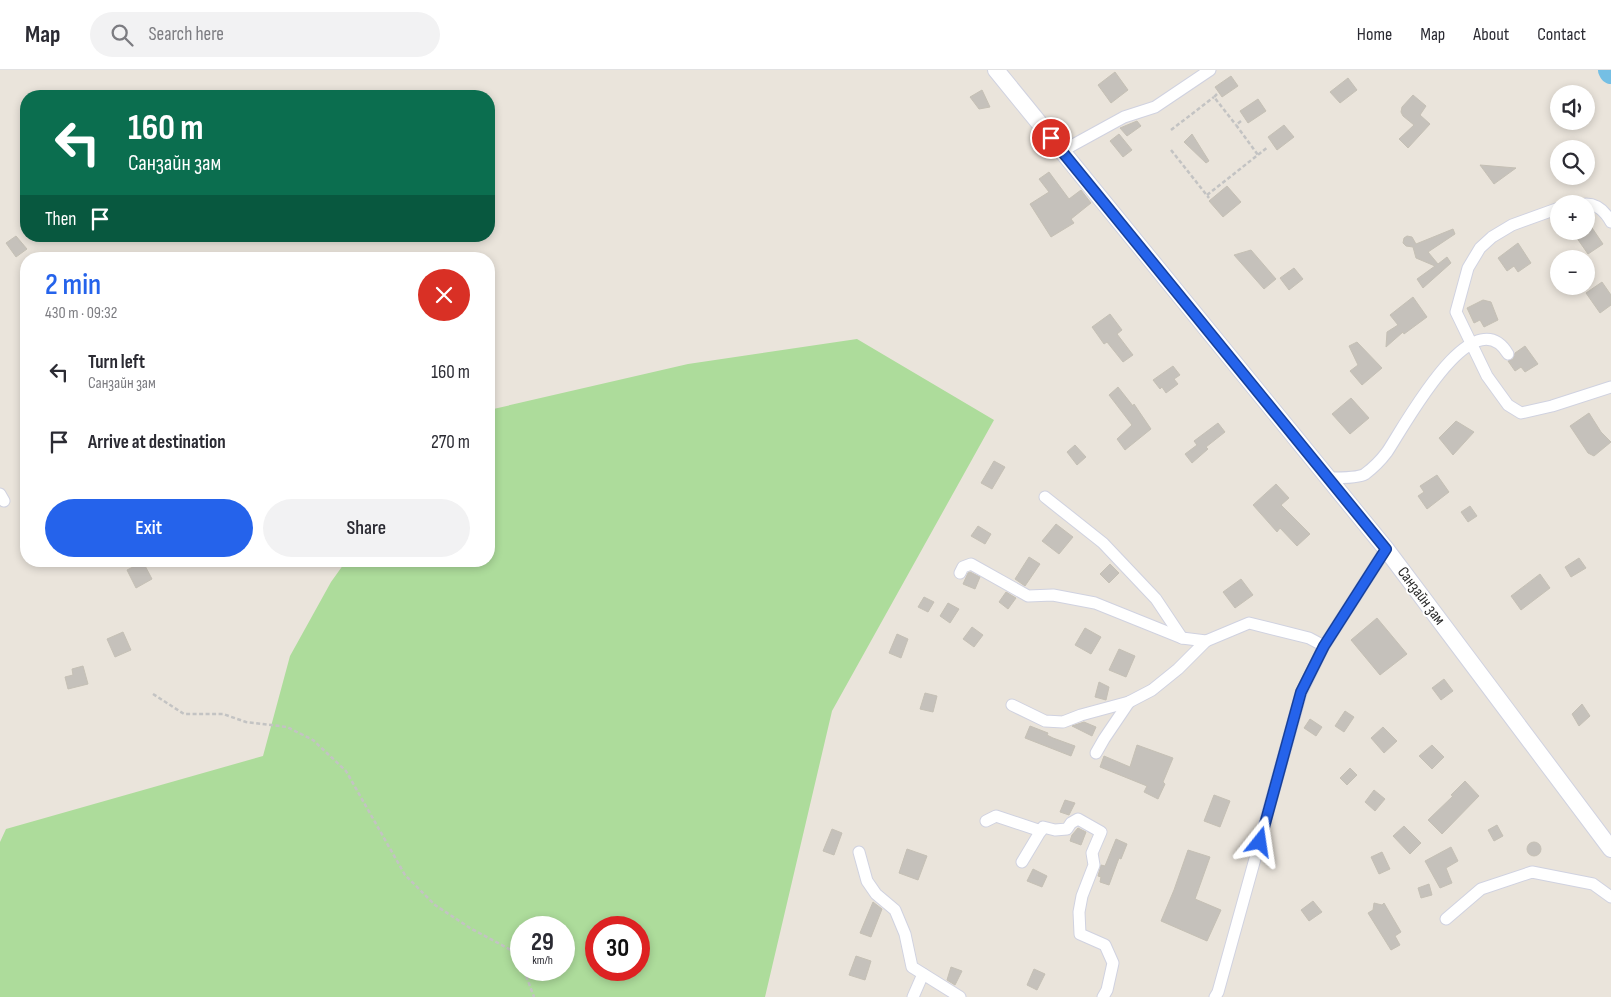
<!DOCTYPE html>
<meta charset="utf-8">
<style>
:root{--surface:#fff;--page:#f2f2f3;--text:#2b2b33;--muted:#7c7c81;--line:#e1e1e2;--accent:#2563eb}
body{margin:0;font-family:"Sofia Sans Condensed",sans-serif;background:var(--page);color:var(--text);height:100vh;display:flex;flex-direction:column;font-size:19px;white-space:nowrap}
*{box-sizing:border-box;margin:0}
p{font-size:16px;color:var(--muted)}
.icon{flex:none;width:28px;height:28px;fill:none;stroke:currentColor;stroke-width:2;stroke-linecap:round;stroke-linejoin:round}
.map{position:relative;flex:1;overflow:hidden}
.panel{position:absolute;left:20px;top:182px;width:475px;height:315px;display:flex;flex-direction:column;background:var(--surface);border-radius:20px;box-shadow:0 2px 8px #0003}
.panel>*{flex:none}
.banner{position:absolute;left:20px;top:20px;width:475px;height:152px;border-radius:20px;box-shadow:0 2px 8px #0003;background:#0b6e4f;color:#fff;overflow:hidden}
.buttons{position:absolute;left:1550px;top:15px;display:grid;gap:10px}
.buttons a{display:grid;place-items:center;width:45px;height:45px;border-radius:50%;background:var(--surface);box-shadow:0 2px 8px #0003;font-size:25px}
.speed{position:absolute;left:510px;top:846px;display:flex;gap:10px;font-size:25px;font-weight:700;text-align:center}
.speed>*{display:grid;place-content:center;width:65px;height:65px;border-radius:50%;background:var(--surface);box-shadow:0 2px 8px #0003;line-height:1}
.speed small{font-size:12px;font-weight:400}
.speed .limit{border:8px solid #d22;background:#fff;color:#111}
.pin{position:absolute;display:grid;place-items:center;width:42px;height:42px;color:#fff;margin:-21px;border:2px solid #fff;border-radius:50%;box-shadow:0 1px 5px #0007}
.me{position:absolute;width:55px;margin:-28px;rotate:15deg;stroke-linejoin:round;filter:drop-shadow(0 0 4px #0008)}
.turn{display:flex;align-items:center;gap:18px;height:105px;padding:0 25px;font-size:22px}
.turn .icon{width:65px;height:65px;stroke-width:2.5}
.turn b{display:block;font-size:35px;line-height:42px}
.then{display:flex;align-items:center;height:48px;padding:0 25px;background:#0003;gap:10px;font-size:19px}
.round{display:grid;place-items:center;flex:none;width:52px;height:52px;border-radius:26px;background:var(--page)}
.summary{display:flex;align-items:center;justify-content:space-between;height:85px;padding:0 25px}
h1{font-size:30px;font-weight:600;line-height:38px;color:var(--accent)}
.primary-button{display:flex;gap:10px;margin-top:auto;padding:10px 25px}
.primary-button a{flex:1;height:58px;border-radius:30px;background:var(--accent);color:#fff;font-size:20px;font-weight:600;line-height:58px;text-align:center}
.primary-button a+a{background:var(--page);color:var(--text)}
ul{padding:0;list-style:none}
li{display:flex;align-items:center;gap:15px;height:70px;padding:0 25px}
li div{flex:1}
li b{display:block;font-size:19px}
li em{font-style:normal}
header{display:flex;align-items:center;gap:30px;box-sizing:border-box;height:70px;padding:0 25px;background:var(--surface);border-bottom:1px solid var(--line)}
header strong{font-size:24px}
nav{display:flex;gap:28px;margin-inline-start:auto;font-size:18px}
.search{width:350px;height:45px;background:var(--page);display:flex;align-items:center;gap:12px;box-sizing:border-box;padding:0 18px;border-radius:28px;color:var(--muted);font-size:19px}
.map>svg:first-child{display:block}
.green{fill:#addc9b;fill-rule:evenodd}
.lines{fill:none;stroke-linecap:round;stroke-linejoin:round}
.river{stroke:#75bfe4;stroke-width:24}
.building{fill:#c5c1bb;stroke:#c5c0b5}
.minor-casing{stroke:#d0d2e0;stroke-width:13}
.secondary-casing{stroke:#d0d2e0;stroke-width:18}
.path{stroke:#c3c3c3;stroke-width:2.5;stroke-dasharray:4 2.5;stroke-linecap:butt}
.minor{stroke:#fff;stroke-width:11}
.secondary{stroke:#fff;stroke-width:16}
.route-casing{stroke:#184099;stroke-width:12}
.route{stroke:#2563eb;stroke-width:9}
.labels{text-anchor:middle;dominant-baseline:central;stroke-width:4;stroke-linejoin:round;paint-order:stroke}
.street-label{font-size:16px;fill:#282828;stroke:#fff}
</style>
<header>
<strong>Map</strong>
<div class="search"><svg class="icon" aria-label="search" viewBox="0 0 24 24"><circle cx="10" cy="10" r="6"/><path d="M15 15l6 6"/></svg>Search here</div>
<nav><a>Home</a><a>Map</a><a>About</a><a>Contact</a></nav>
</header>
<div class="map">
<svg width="1611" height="927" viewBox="0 0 1611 927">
<rect width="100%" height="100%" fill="#eae4db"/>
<path class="green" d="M857 269 994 350 832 641 765 927H0V772L6 759 263 686 290 586 331 512 346 491H489V340L688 294ZM521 858H564V900H521ZM596 858H639V900H596Z"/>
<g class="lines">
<polyline class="river" points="1610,0 1611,2"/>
</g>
<g class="building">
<polygon points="1115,2 1128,20 1111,33 1098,15"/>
<polygon points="1231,6 1238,16 1222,27 1215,17"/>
<polygon points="1348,8 1357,20 1340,33 1330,22"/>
<polygon points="982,20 990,37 979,39 970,27"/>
<polygon points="1413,25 1426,36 1420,45 1430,54 1408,78 1399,69 1414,55 1403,46 1401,42 1402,37"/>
<polygon points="1258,29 1266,41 1248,53 1240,41"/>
<polygon points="1137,51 1141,56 1127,66 1120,58"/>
<polygon points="1284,55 1294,67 1277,80 1268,67"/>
<polygon points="1119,64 1132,80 1123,87 1110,71"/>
<polygon points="1192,64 1209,91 1206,93 1184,72"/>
<polygon points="1480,95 1516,98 1494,114"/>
<polygon points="1049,102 1069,129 1081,120 1091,133 1071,149 1074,153 1051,167 1030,134 1049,122 1039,109"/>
<polygon points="1227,116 1241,132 1223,147 1209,131"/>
<polygon points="1586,149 1603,174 1588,184 1572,161 1586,161"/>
<polygon points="1453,159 1455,164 1428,182 1438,194 1447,187 1451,193 1423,218 1417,209 1435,196 1416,188 1413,177 1406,176 1403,173 1404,168 1407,166 1412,167 1416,174"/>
<polygon points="16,166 27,179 16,187 6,173"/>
<polygon points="1518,173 1531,193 1518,202 1514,196 1507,201 1498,188"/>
<polygon points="1251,180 1276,209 1264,219 1234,185"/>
<polygon points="1294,198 1303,209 1289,220 1280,208"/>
<polygon points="1602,212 1611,225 1611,235 1600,243 1586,223"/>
<polygon points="1413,227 1427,247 1404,264 1403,262 1386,277 1387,262 1398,255 1390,245"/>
<polygon points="1483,230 1491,232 1498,250 1484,257 1480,250 1474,253 1467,238"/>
<polygon points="1110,244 1122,260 1117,264 1133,285 1123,292 1107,272 1104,274 1092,257"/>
<polygon points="1357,272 1382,298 1362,315 1350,301 1358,295 1349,276"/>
<polygon points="1525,276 1538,294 1525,302 1521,297 1515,301 1508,291 1513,289 1515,283"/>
<polygon points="1173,296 1180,305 1174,309 1178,314 1166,323 1162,317 1160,319 1153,310"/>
<polygon points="1118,317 1133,336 1134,334 1151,359 1125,380 1117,369 1132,355 1109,325"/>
<polygon points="1351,328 1369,348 1350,364 1332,344"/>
<polygon points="1589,343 1601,362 1611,372 1594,386 1588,383 1570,356"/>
<polygon points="1456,351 1474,362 1453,385 1439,368"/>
<polygon points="1218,353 1225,362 1206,377 1208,379 1192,393 1185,384 1197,375 1194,371"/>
<polygon points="1075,375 1086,387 1077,395 1067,382"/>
<polygon points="994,391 1005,397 992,419 981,413"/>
<polygon points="1437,405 1449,422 1427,439 1418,426 1424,422 1420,416"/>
<polygon points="1276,414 1289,428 1281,435 1310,464 1297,476 1280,458 1277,462 1253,435"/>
<polygon points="1470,436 1477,446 1468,452 1461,442"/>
<polygon points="1056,454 1073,467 1059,484 1042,471"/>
<polygon points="978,456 991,464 985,474 971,466"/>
<polygon points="1029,487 1040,494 1025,516 1015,509"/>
<polygon points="1579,488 1586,498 1571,507 1565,497"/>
<polygon points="143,492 152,509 136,518 127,500"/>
<polygon points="1110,494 1119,503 1109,513 1100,504"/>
<polygon points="970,502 980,507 975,519 963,514 968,503"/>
<polygon points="1540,504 1550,518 1521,540 1511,526"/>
<polygon points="1241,509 1253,525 1235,538 1223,522"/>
<polygon points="1006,522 1016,528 1008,539 999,532"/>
<polygon points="924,527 934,532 928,542 918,537"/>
<polygon points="948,533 959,539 950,553 940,546"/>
<polygon points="1377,548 1407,584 1380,605 1351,570"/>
<polygon points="972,557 983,565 974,577 963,569"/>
<polygon points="1085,558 1101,567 1091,584 1075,575"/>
<polygon points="123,562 131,580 115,587 107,569"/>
<polygon points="897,564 908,569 901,588 889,583"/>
<polygon points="1119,579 1135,586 1126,607 1109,600"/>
<polygon points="83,596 88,614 68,619 65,607 73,605 72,599"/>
<polygon points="1444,609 1453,621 1441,630 1432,618"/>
<polygon points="1099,612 1109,617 1106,630 1095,627"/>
<polygon points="925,623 937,626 933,642 920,639"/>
<polygon points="1582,634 1590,646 1579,656 1572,644"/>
<polygon points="1345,641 1354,647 1344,662 1335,656"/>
<polygon points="1310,649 1322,657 1316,666 1304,658"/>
<polygon points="1084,652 1096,657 1092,666 1072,656"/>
<polygon points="1030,656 1048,663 1047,665 1053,668 1075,676 1071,686 1025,668"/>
<polygon points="1383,657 1397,671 1384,683 1371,668"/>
<polygon points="1137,675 1173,688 1163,712 1165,714 1158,729 1144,722 1147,716 1100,697 1104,686 1130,697"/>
<polygon points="1432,675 1444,687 1432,699 1419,686"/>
<polygon points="1350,698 1357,705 1347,715 1340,708"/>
<polygon points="1465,711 1479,726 1442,764 1428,750 1453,726 1451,725"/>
<polygon points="1374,720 1385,729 1375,741 1365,732"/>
<polygon points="1214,725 1230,731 1220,757 1204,751"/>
<polygon points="1065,730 1075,733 1069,745 1060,742"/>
<polygon points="1497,755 1503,766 1494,771 1488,760"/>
<polygon points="1404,756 1421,773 1410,784 1393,766"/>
<polygon points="1078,758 1086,762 1081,775 1070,771 1072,765"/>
<polygon points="832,759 842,763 834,785 823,781"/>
<polygon points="1116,769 1127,774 1121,789 1119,788 1109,815 1100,812 1101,807 1098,806 1101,795 1105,796"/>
<circle cx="1534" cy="779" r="7"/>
<polygon points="1451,777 1458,791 1446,798 1452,813 1440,818 1425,791"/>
<polygon points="907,779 927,786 918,810 899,803"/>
<polygon points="1188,780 1210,787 1195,829 1221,840 1207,871 1161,851 1174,820"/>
<polygon points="1382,782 1390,799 1379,804 1371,787"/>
<polygon points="1033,799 1047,806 1042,817 1027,811"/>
<polygon points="1429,814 1432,825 1421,828 1418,818"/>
<polygon points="1313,831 1322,842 1309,851 1301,840"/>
<polygon points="873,832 882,839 871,867 860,863"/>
<polygon points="1374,833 1382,835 1384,833 1401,862 1395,866 1400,875 1391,880 1368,843 1373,840"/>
<polygon points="856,886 871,891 865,910 849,905"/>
<polygon points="951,897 962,901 955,915 947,910"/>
<polygon points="1034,899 1045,904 1037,920 1027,915"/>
</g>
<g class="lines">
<defs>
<g id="minor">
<polyline points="1062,81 1124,47 1155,37 1210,0"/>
<path d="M1586 134C1598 134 1606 143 1611 152"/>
<polyline points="1559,138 1512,155 1492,167 1480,178 1468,198 1456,242 1487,306 1508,335 1521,343 1552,336 1611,317"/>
<path d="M1328 408C1336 408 1359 408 1365 404 1373 398 1381 390 1387 382 1404 357 1473 226 1508 284"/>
<polyline points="0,424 4,431"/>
<polyline points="1045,427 1103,473 1156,529 1182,568"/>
<polyline points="960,503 963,497 971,494 1028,526 1053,525 1095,533 1182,568 1206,571 1249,553 1309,568 1324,576"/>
<polyline points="1012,635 1045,651 1063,652 1081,645 1129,632 1152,620 1178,599 1206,571"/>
<polyline points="1096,683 1104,669 1129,632"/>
<polyline points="986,751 996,746 1041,761"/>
<polyline points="859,782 867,811 876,824 895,840 905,864 912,897 960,927"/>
<polyline points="1022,792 1043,757 1055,760 1067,759 1071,753 1078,749 1101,762 1092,783 1094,795 1082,826 1079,842 1080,864 1105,875 1113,893 1107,920 1103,927"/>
<polyline points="1446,849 1481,819 1532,802 1593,814 1611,827"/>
<polyline points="913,927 923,904"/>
<polyline points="1215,927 1218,922 1301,623 1324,576 1386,479"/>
</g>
<polyline id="secondary" points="996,0 1386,479 1611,779"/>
</defs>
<use href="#minor" class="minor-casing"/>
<use href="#secondary" class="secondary-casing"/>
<g class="path">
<polyline points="1217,24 1214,27 1236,55"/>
<polyline points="1241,51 1236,55 1258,85"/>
<polyline points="1171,60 1214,27"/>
<polyline points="1171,80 1209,128"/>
<polyline points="1207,125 1268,77"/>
<polyline points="153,624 184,644 223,644 246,652 287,657 313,670 346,701 405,805 435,835 470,858 511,880 521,896"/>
<polyline points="524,900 534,927"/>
</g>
<use href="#minor" class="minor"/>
<use href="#secondary" class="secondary"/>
</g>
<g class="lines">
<defs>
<polyline id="route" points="1051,68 1386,479 1324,576 1301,622 1260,772"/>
</defs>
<use href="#route" class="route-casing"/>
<use href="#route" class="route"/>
</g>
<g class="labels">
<g class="street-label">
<text transform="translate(1421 526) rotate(53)">Санзайн зам</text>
</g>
</g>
</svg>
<div class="buttons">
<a><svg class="icon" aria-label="sound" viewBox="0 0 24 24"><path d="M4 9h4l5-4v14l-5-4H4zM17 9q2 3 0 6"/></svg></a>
<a><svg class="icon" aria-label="search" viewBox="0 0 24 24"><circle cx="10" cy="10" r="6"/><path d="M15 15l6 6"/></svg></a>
<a>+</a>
<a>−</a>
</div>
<div class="speed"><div>29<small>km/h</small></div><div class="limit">30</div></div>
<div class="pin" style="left:1051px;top:68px;background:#d93025"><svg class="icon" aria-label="arrive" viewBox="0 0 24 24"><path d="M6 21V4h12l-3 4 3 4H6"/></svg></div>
<svg class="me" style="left:1260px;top:772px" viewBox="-20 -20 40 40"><path d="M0-17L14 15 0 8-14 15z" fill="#2563eb" stroke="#fff" stroke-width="4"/></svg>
<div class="banner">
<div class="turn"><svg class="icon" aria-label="left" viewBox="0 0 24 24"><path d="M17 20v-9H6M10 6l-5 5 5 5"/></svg><div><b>160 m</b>Санзайн зам</div></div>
<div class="then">Then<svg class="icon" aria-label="arrive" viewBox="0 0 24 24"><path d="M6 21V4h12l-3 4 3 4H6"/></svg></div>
</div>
<section class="panel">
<div class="summary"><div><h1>2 min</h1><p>430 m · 09:32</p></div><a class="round" style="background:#d93025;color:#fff"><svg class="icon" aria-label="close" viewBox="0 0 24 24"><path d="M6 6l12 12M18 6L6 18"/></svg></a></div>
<ul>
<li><svg class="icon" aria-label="left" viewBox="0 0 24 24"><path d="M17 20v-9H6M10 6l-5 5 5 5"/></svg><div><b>Turn left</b><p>Санзайн зам</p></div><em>160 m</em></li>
<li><svg class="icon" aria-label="arrive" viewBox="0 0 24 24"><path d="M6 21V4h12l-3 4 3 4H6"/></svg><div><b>Arrive at destination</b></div><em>270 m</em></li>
</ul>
<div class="primary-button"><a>Exit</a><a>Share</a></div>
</section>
</div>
